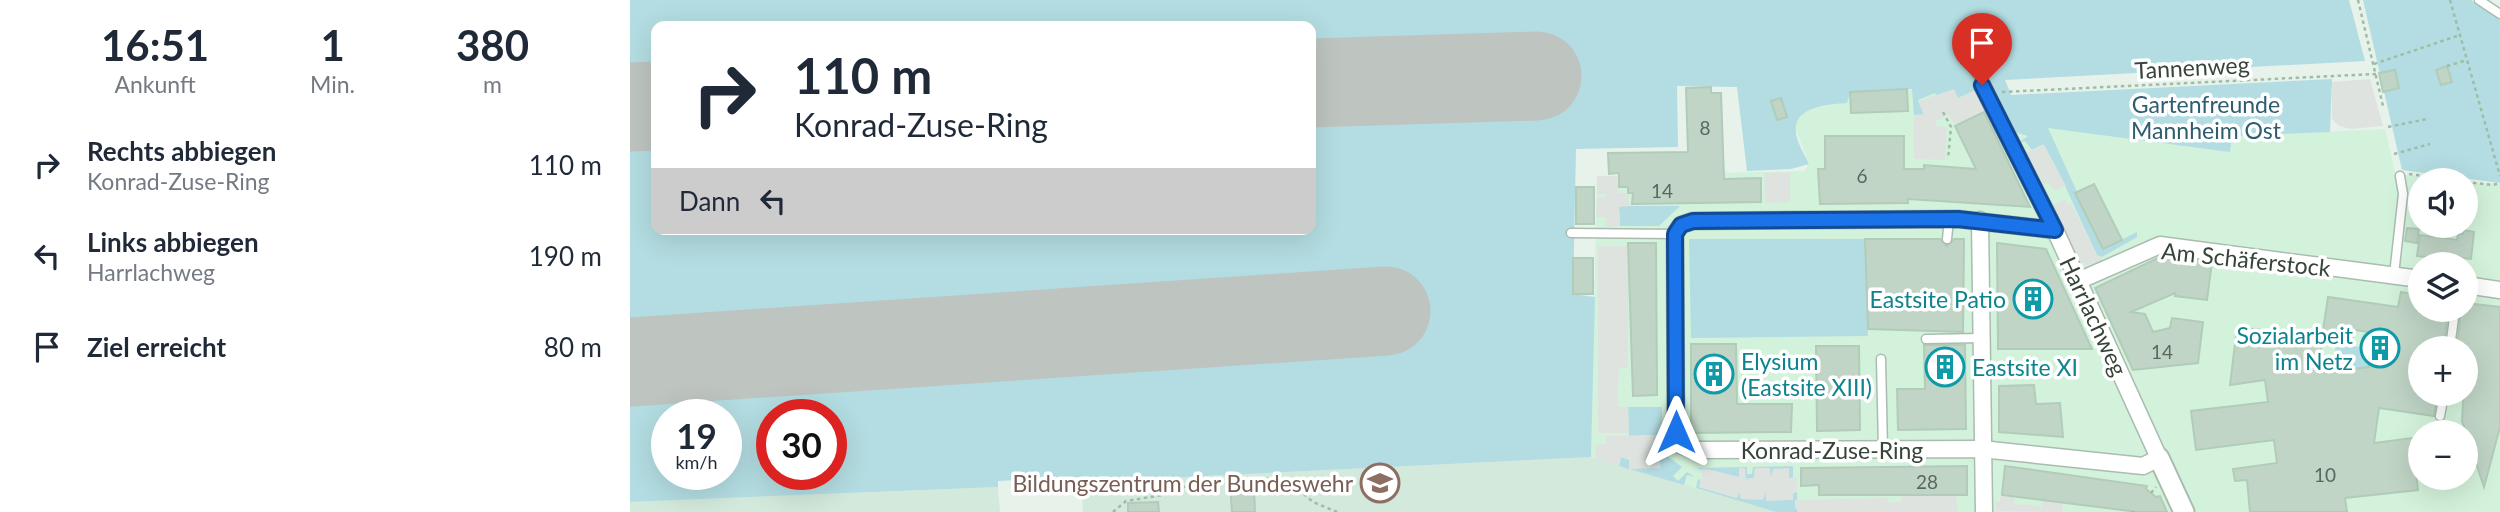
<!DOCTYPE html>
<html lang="de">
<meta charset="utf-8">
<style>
:root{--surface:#fff;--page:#f2f2f3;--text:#1f2937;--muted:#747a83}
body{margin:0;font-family:Lato,sans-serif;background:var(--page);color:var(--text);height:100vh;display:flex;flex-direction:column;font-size:26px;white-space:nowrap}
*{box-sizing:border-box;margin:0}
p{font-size:23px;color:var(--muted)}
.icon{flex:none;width:38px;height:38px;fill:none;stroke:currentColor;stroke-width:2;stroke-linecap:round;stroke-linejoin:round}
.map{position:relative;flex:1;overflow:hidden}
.panel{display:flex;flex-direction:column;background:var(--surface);width:630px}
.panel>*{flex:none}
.top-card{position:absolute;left:21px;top:21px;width:665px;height:214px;border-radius:14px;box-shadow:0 7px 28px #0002;background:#fff;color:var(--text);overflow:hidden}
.fabs{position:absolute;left:1778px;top:168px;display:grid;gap:14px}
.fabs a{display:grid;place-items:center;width:70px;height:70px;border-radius:50%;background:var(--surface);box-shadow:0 7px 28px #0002;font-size:35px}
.speed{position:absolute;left:21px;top:399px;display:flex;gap:14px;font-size:35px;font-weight:700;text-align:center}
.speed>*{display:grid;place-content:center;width:91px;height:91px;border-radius:50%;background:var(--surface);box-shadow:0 7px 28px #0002;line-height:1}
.speed small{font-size:18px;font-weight:400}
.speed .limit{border:10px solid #d22;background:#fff;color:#111}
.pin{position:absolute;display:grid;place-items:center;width:60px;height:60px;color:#fff;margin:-72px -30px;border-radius:50% 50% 50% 0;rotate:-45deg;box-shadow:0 0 7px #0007}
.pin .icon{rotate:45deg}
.me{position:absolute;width:77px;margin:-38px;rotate:0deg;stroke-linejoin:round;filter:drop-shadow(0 0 5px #0008)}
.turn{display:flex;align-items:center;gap:24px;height:147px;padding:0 28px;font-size:32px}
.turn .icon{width:91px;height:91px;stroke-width:2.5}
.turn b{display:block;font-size:49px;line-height:60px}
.then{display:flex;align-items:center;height:66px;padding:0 28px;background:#0003;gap:14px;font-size:26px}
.eta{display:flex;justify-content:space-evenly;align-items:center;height:119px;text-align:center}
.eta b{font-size:42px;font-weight:700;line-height:49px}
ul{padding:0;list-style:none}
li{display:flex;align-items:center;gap:21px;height:91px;padding:0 28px}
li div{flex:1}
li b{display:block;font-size:26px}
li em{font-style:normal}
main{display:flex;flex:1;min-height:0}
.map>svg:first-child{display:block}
.commercial{fill:#d3f2db;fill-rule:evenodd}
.education{fill:#d2e9db}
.green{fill:#b3dde2;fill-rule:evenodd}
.parking{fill:#dee3e0}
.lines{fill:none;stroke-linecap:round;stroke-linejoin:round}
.runway{stroke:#bec4c0;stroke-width:89}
.building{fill:#c0d5c6;stroke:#b1ccb9;stroke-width:2;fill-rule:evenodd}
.service-casing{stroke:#aabcb0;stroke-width:11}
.minor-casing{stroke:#aabcb0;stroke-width:19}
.tertiary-casing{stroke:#aabcb0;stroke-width:23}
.path{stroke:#9dbda7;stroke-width:2.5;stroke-dasharray:3.5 3.5;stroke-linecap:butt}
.service{stroke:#fff;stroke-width:8}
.minor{stroke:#fff;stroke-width:16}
.tertiary{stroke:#fff;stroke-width:19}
.route-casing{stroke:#114b97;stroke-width:18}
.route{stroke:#1a73e8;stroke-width:12}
.labels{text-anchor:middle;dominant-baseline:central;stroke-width:7;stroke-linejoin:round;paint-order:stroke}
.number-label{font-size:19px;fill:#58685d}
.street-label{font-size:23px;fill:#36443a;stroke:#fff}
.park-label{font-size:23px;fill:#2f5d70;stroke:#fff}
.culture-label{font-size:23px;fill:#0d838f;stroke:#fff;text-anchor:end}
.education-label{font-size:23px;fill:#785e54;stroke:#fff;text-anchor:end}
</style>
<main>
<section class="panel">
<div class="eta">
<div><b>16:51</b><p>Ankunft</p></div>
<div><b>1</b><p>Min.</p></div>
<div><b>380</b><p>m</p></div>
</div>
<ul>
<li><svg class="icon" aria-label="right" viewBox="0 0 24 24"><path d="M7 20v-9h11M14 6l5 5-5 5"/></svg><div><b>Rechts abbiegen</b><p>Konrad-Zuse-Ring</p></div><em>110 m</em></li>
<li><svg class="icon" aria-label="left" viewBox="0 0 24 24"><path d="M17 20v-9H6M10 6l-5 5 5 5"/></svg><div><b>Links abbiegen</b><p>Harrlachweg</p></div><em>190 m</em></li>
<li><svg class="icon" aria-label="arrive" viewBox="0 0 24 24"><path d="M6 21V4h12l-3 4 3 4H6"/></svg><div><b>Ziel erreicht</b></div><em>80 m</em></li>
</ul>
</section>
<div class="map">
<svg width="1870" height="512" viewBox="0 0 1870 512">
<rect width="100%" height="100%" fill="#e7f2eb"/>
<path class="commercial" d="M1375 80 1380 95 1599 152 1601 136 1755 129 1766 176 1775 175 1818 180H1790V226H1836V183L1870 184V512H1146L961 457 967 176 1174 171 1179 164 1153 96 1344 86ZM1790 264H1836V310H1790ZM1790 348H1836V394H1790ZM1790 432H1836V478H1790Z"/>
<g class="education">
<polygon points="961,457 1146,512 453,512 451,482"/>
<polygon points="368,487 370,512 0,512 0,502"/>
</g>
<g class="green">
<path d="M0 0H1719L1735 61 1375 80 1381 95 1702 79 1700 132 1602 136 1600 152 1418 128 1473 249 1507 232V237L1472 257 1467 255C1449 218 1434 180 1414 145L1402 150 1395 141 1388 143 1398 136 1380 131 1362 97 1344 86 1346 90 1328 98 1307 97 1305 93 1288 100 1294 115H1284L1282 89 1220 92 1217 103C1200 104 1162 106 1166 133 1167 143 1175 155 1179 164L1161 169 1117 171 1107 87 1047 86 1048 147 946 149 943 294 965 297 961 457 451 482V477L368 481V487L0 502ZM26 26H681V229H26ZM37 415H96V474H37ZM142 415H201V474H142Z"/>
<polygon points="1733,0 1841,0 1870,20 1870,183 1772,170"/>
<polygon points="989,206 1050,206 1029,226 990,226"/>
<polygon points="1059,239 1235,239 1238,336 1061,338"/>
<polygon points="1707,331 1725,333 1723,346 1729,347 1733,334 1744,333 1740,362 1756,365 1703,372"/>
<polygon points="998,407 1032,407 1032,435 999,436"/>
<polygon points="1036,455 1052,467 1043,476 1048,481 1057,472 1065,477 1057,475 1054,485 989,466 991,457 1000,460 999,468 1030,467 1030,456"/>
<polygon points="1163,466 1163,478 1159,478 1159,469 1141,479 1125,468 1124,478 1115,479 1115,468 1109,478 1065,468 1117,467 1117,474 1122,474 1123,467"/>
<polygon points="1068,479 1071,480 1069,487 1107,498 1109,491 1111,499 1137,491 1136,501 1167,492 1168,512 1146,512 1066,488"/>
</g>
<g class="parking">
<polygon points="1740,79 1753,126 1721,129 1709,126 1702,119 1702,82"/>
<polygon points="1324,89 1328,98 1346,90 1355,111 1324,125 1319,115 1306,121 1306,126 1317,127 1315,160 1284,159 1284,115 1294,114 1288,101"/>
<polygon points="1413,144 1436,186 1424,191 1419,183 1414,185 1396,153"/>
<polygon points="1160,172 1160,202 1135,203 1134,173"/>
<polygon points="967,176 987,176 989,193 998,193 999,206 989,207 990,226 975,227 975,217 966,217 967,197 976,197 975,194 967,194"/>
<polygon points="1435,200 1438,205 1441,203 1467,255 1475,262 1455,265 1446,259 1422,205"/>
<polygon points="968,246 998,246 998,368 989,368 988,389 989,407 998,407 999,433 968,433"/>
<polygon points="1030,435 1030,468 999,469 999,460 991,457 989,466 966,459 965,445 976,444 976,436"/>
<polygon points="1073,468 1109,477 1109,468 1115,468 1116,479 1124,478 1125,468 1140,468 1141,478 1143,469 1159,468 1159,478 1167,477 1167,492 1163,492 1163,500 1136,501 1136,491 1133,500 1111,499 1109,491 1106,498 1069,487"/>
<polygon points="1272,495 1326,495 1328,512 1168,512 1165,507 1165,500 1258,498 1258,502 1271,502"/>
<polygon points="1370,496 1384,497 1384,504 1409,506 1411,511 1412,499 1433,502 1432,512 1366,511 1365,502 1370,502"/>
</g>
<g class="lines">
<g class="runway">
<polyline points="681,83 907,76"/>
<polyline points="0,107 26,106"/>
<polyline points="0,362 756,311"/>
</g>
</g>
<g class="building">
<polygon points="1817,66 1822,82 1811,85 1806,70"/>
<polygon points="1765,70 1769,88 1753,92 1749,73"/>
<polygon points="1081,87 1081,93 1091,93 1094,179 1131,178 1131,202 1002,204 1003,193 998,193 998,187 989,187 989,173 979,174 978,153 1058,152 1056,88"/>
<polygon points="1277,89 1278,111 1221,113 1220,92"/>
<polygon points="1151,98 1157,117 1147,120 1141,101"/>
<polygon points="1354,112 1400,207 1278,199 1278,203 1190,204 1188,169 1195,169 1195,136 1274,136 1274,169 1294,169 1294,165 1346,169 1325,126"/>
<polygon points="1464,184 1492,240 1473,249 1445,193"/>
<rect x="946" y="187" width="18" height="37"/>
<polygon points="1777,228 1789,229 1787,243 1775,241"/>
<polygon points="1834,230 1844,232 1841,259 1818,256 1817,260 1787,256 1790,235 1827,240 1828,234 1833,234"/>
<polygon points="1235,239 1310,239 1317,246 1324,239 1334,239 1333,332 1238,329"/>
<polygon points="998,243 1026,243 1027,395 1003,396"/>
<polygon points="1367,243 1416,249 1462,349 1368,349"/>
<polygon points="1532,256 1582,262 1577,300 1545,296 1545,293 1501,312 1515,314 1523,332 1540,328 1542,318 1573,322 1568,363 1503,370 1465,288"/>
<rect x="943" y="258" width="20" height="36"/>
<path d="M1771 292 1790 295V310H1818L1814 348H1790V394H1807L1804 416 1749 408 1744 443 1782 438 1788 490 1715 498 1717 512H1620L1617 480 1605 481 1603 469 1647 463 1644 440 1566 450 1561 411 1638 402 1635 380 1600 385 1607 327 1692 337 1698 297 1768 307ZM1713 328 1744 333 1739 367 1689 373 1692 339 1706 341 1707 331 1713 332Z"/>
<polygon points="1836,303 1870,307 1870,427 1854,487 1832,421 1836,348 1827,348 1831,310 1836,310"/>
<polygon points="1061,344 1106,344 1107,404 1162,404 1161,432 1061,433"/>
<polygon points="1294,345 1335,345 1336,429 1268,430 1267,389 1295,389"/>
<polygon points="1186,346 1229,346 1230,430 1187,431"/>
<polygon points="1404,385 1406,404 1430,403 1433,437 1369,432 1369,386"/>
<polygon points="1337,466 1337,495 1189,495 1189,485 1171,486 1171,468"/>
<polygon points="1375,466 1517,486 1516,489 1526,497 1530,496 1537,512 1508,512 1372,495"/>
<polygon points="600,484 615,484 615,489 624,489 625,512 602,512"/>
<polygon points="528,502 529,512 498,512 498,503"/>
</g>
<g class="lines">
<defs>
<g id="service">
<polyline points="1849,0 1870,14"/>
<polyline points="1330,35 1352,85"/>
<polyline points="941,233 1045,234"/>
<polyline points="1317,239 1319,219"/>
<polyline points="1764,275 1773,194 1770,176"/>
<polyline points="1296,339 1351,338"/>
<polyline points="1820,348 1825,310"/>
<polyline points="1251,359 1253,450"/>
<polyline points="1810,416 1814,394"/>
</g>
<g id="minor">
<polyline points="1352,85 1425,230 1529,458 1513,466 1351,449 1063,450 1051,445 1046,432 1045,234 1051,225 1063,221 1328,219 1425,230"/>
<polyline points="1350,220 1354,512"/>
<polyline points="1448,281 1530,245 1790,279"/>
<polyline points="1836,285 1870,290"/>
</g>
<polyline id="tertiary" points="1529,458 1554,512"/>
</defs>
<use href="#service" class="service-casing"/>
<use href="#minor" class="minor-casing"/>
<use href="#tertiary" class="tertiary-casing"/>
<g class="path">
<polyline points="1728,0 1753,106"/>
<polyline points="1820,0 1870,176"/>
<polyline points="1744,64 1830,35"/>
<polyline points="1817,66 1837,60"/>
<polyline points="1372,92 1746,74"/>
<polyline points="1313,112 1321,127 1318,159"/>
<polyline points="1758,127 1797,119"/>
<polyline points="1764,154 1800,144"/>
<polyline points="1779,174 1826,180"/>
<polyline points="1836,182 1863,185 1870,183"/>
<polyline points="1521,493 1526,487"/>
<polyline points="1503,511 1503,512"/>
<polyline points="483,512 496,501 533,495 565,483 643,478 658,480 683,502 707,512"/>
</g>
<use href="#service" class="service"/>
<use href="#minor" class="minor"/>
<use href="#tertiary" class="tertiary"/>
</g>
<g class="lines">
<defs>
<polyline id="route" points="1046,432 1045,234 1051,225 1063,221 1328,219 1425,230 1352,85"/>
</defs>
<use href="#route" class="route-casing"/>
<use href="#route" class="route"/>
</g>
<defs>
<symbol id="building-ring" viewBox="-11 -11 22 22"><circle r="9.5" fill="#fff" stroke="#0f9aa8" stroke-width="1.5"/><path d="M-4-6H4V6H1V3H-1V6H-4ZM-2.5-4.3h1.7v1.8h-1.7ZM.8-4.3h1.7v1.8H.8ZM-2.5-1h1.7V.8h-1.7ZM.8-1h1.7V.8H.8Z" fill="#0f9aa8"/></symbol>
<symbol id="university-ring" viewBox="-11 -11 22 22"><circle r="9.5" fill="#fff" stroke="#8d6e63" stroke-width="1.5"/><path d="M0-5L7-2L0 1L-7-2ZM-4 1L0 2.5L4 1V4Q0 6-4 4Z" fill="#8d6e63"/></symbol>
</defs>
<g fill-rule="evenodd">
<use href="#building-ring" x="1381" y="277" width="44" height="44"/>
<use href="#building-ring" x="1728" y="326" width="44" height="44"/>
<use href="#building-ring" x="1293" y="345" width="44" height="44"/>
<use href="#building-ring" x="1062" y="352" width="44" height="44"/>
<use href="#university-ring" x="728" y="461" width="44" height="44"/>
</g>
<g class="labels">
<g class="number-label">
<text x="1075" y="127">8</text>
<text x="1232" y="175">6</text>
<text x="1032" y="190">14</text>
<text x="1532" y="351">14</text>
<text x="1695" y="474">10</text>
<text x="1297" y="481">28</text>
</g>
<g class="street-label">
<text transform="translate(1562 67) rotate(-3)">Tannenweg</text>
<text transform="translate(1616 259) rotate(6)">Am Schäferstock</text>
<text transform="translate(1464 316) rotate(65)">Harrlachweg</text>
<text x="1202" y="450">Konrad-Zuse-Ring</text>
</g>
<g class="park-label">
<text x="1576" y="104">Gartenfreunde<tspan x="1576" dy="26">Mannheim Ost</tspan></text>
</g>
<g class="culture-label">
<text x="1376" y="299">Eastsite Patio</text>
<text x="1723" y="335">Sozialarbeit<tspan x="1723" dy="26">im Netz</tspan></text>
<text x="1111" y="361" text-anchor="start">Elysium<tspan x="1111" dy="26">(Eastsite XIII)</tspan></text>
<text x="1342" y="367" text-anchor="start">Eastsite XI</text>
</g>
<g class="education-label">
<text x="723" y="483">Bildungszentrum der Bundeswehr</text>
</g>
</g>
</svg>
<div class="fabs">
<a><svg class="icon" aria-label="sound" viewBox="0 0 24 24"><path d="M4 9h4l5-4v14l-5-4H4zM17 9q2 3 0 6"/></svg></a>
<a><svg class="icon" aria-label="layers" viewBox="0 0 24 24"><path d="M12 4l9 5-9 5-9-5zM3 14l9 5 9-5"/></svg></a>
<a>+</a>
<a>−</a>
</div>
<div class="speed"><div>19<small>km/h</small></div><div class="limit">30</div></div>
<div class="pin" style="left:1352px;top:85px;background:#d93025"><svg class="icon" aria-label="arrive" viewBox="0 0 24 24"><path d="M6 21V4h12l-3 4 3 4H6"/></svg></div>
<svg class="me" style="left:1046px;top:432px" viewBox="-20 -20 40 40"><path d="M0-17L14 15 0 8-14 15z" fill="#1a73e8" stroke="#fff" stroke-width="4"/></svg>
<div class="top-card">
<div class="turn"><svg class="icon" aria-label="right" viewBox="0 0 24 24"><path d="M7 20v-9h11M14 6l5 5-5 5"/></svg><div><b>110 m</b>Konrad-Zuse-Ring</div></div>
<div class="then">Dann<svg class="icon" aria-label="left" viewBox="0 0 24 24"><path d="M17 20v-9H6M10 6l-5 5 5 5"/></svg></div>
</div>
</div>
</main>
